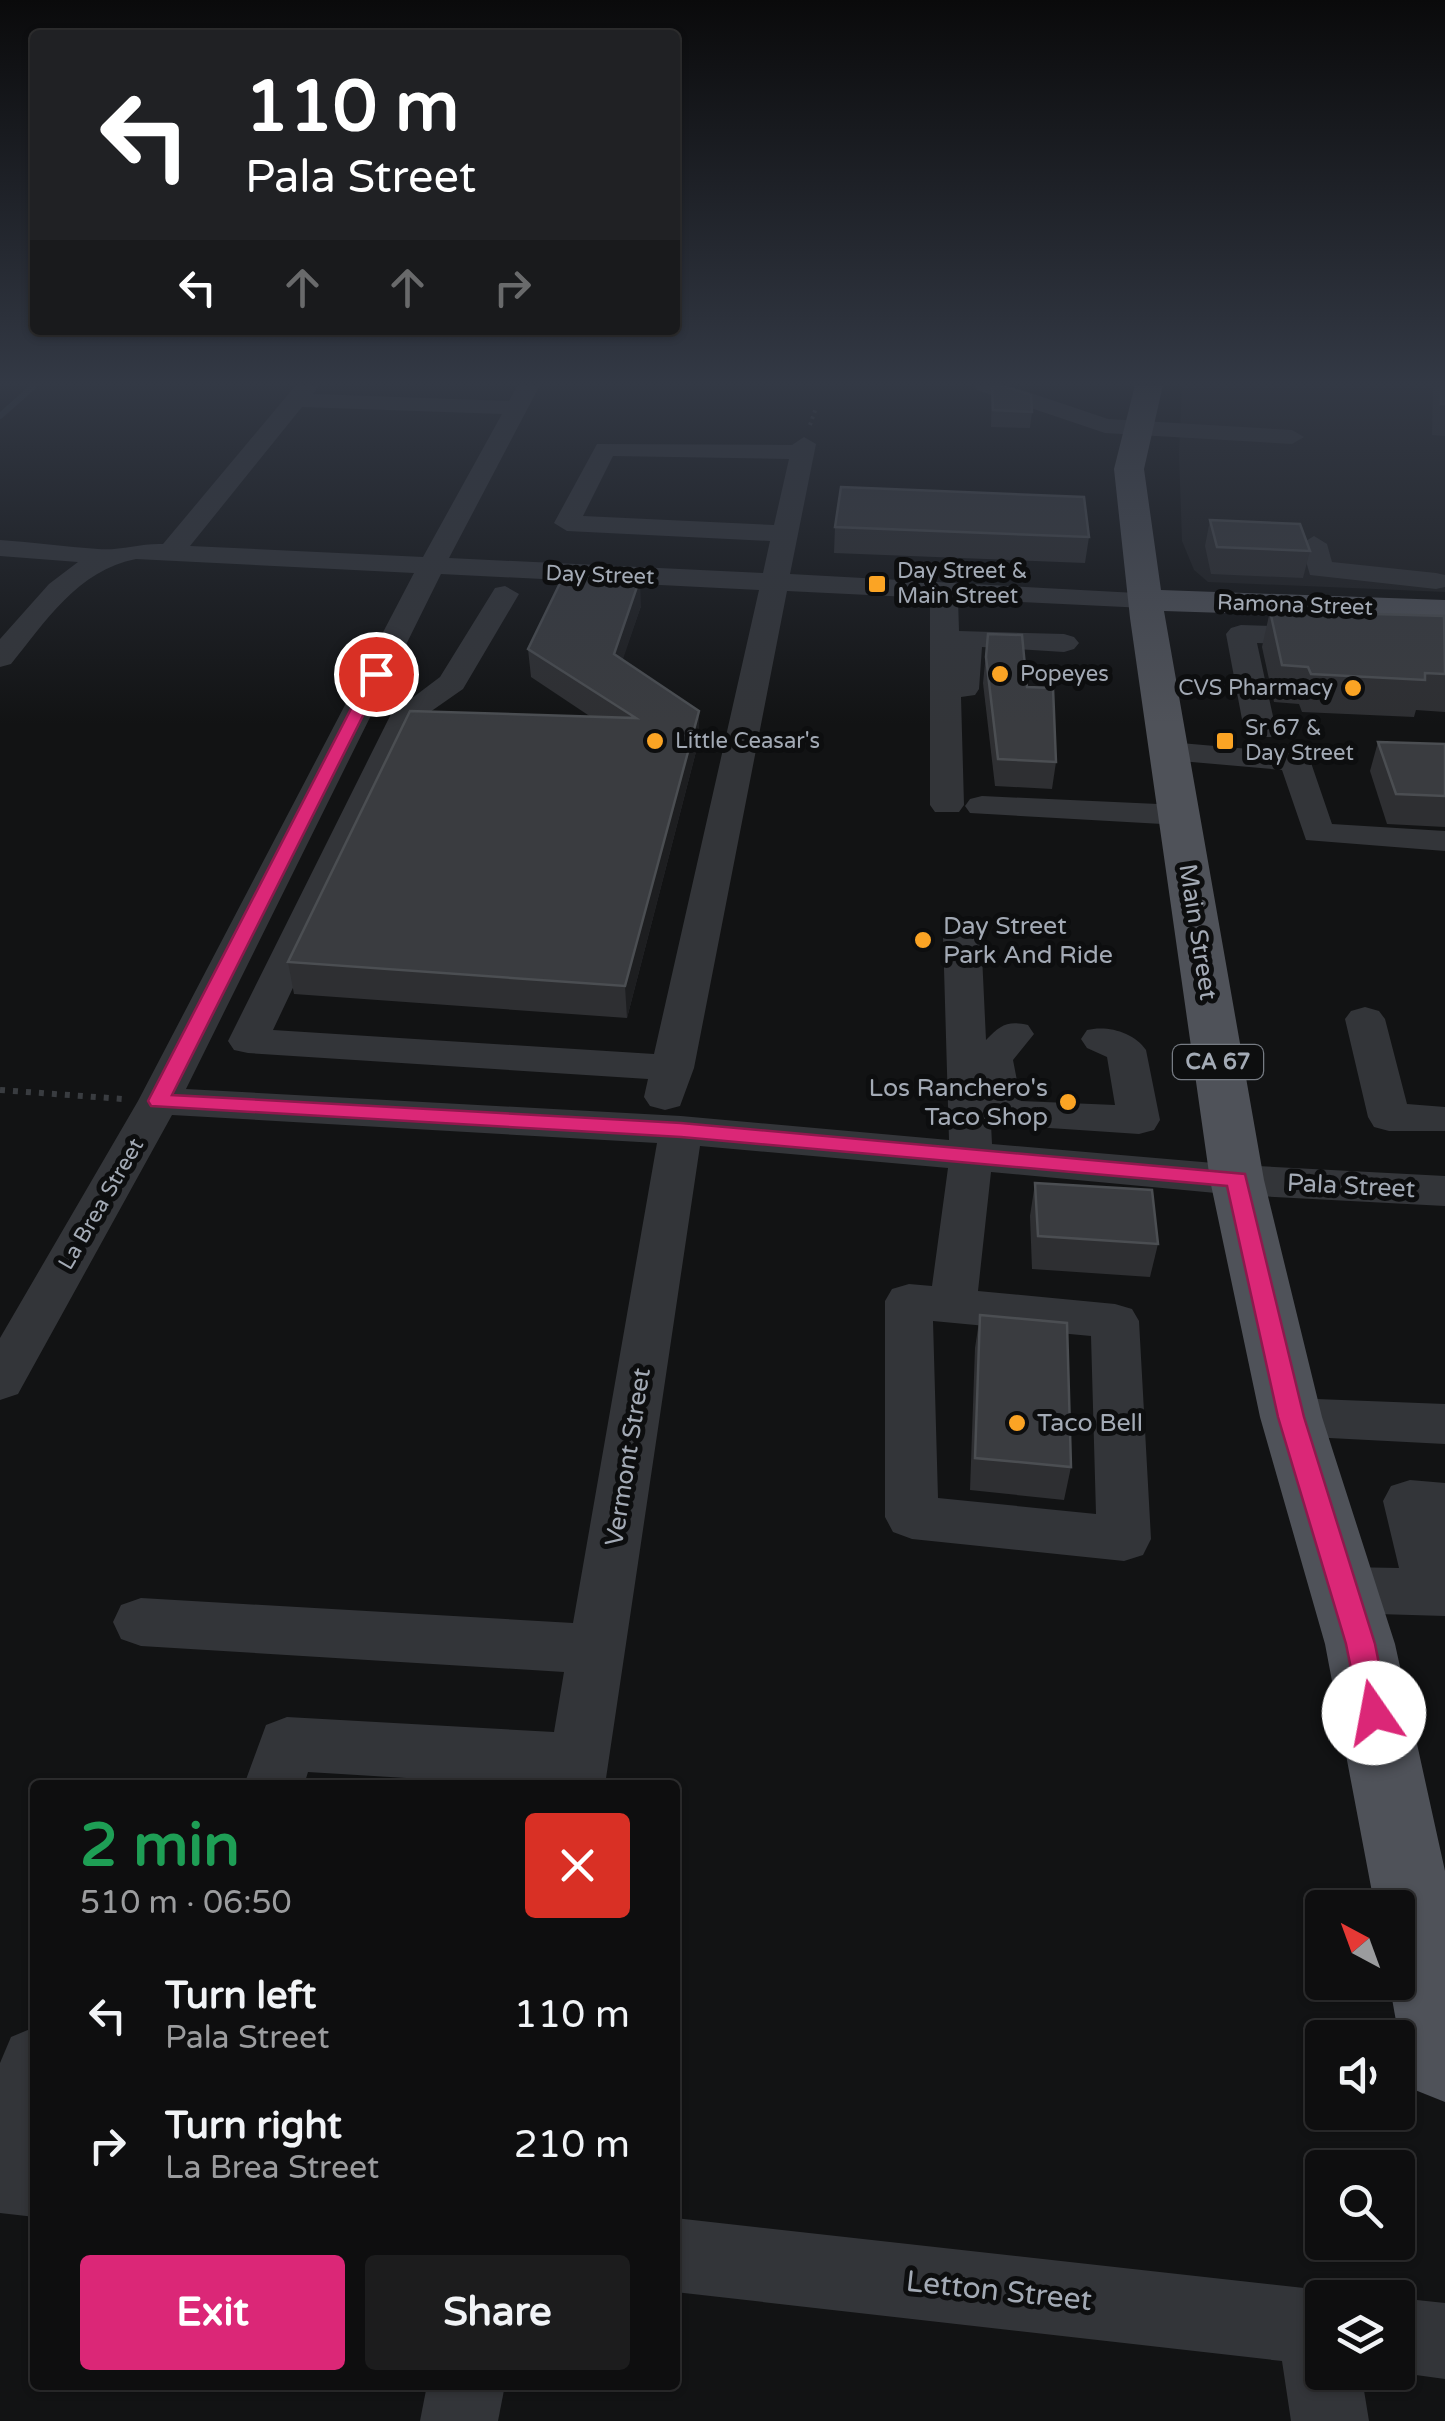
<!DOCTYPE html>
<meta charset="utf-8">
<style>
:root{--surface:#0e0e0f;--page:#1c1c1d;--text:#f1f3f6;--muted:#9b9c9e;--line:#2e2e2f;--accent:#db2777}
body{margin:0;font-family:"Varela Round",sans-serif;background:var(--page);color:var(--text);height:100vh;display:flex;flex-direction:column;font-size:38px;white-space:nowrap}
*{box-sizing:border-box;margin:0}
p{font-size:32px;color:var(--muted)}
.icon{flex:none;width:55px;height:55px;fill:none;stroke:currentColor;stroke-width:2;stroke-linecap:round;stroke-linejoin:round}
.map{position:relative;flex:1;overflow:hidden}
.sheet{position:absolute;left:30px;top:1780px;width:650px;height:610px;display:flex;flex-direction:column;background:var(--surface);border-radius:10px;box-shadow:0 2px 8px #0004,0 0 0 2px var(--line)}
.sheet>*{flex:none}
.hud{position:absolute;left:30px;top:30px;width:650px;height:305px;border-radius:10px;box-shadow:0 2px 8px #0004,0 0 0 2px var(--line);background:#202124;color:#fff;overflow:hidden}
.needle{width:65px;rotate:319deg}
.tools{position:absolute;left:1305px;top:1890px;display:grid;gap:20px}
.tools a{display:grid;place-items:center;width:110px;height:110px;border-radius:10px;background:var(--surface);box-shadow:0 2px 8px #0004,0 0 0 2px var(--line);font-size:50px}
.pin{position:absolute;display:grid;place-items:center;width:85px;height:85px;color:#fff;margin:-42px;border:5px solid #fff;border-radius:50%;box-shadow:0 2px 10px #0007}
.me{position:absolute;width:110px;margin:-55px;rotate:348deg;stroke-linejoin:round;filter:drop-shadow(0 0 8px #0008)}
.turn{display:flex;align-items:center;gap:35px;height:210px;padding:0 50px;font-size:45px}
.turn .icon{width:130px;height:130px;stroke-width:2.5}
.turn b{display:block;font-size:70px;line-height:85px}
.lanes{display:flex;align-items:center;height:95px;padding:0 50px;background:#0003;justify-content:center;gap:50px;direction:ltr}
.lanes .off{opacity:.35}
.round{display:grid;place-items:center;flex:none;width:105px;height:105px;border-radius:10px;background:var(--page)}
.head{display:flex;align-items:center;justify-content:space-between;height:170px;padding:0 50px}
h1{font-size:60px;font-weight:700;line-height:75px;color:#1e9e55}
.action{display:flex;gap:20px;margin-top:auto;padding:20px 50px}
.action a{flex:1;height:115px;border-radius:10px;background:var(--accent);color:#fff;font-size:40px;font-weight:700;line-height:115px;text-align:center}
.action a+a{background:var(--page);color:var(--text)}
ul{padding:0;list-style:none}
li{display:flex;align-items:center;gap:30px;height:130px;padding:0 50px}
li div{flex:1}
li b{display:block;font-size:38px}
li em{font-style:normal}
.map>svg:first-child{display:block}
.built{fill:#1e1f21}
.lines{fill:none;stroke-linecap:round;stroke-linejoin:round}
.stream{stroke:#283238;stroke-width:6}
.path-far1{stroke:#393c40;stroke-width:4;stroke-dasharray:2.5 4;stroke-linecap:butt}
.path{stroke:#393c40;stroke-width:6;stroke-dasharray:5 8;stroke-linecap:butt}
.minor{fill:#333539;fill-rule:evenodd}
.major{fill:#4f5259;fill-rule:evenodd}
.wall{fill:#2e2f32}
.shaded-wall{fill:#1d1e20}
.building{fill:#3a3c40;stroke:#4b4e52;stroke-width:2.5}
.route{fill:#db2777;stroke:#8e194d;stroke-width:2.5}
.poi-dot{fill:#fba424;stroke:#0d0e0f;stroke-width:4}
.labels{text-anchor:middle;dominant-baseline:central;stroke-width:10;stroke-linejoin:round;paint-order:stroke}
.far-poi-label{font-size:22px;fill:#a3aab5;stroke:#0d0e0f;text-anchor:start}
.far-street-label{font-size:22px;fill:#a3aab5;stroke:#0d0e0f}
.shield{fill:#0d0e0f;stroke:#767b83;stroke-width:2.5}
.shield-label{font-size:22px;font-weight:bold;fill:#a3aab5}
.poi-label{font-size:25px;fill:#a3aab5;stroke:#0d0e0f;text-anchor:start}
.street-label{font-size:25px;fill:#a3aab5;stroke:#0d0e0f}
.near-street-label{font-size:30px;fill:#a3aab5;stroke:#0d0e0f}
</style>
<div class="map">
<svg width="1445" height="2421" viewBox="0 0 1445 2421">
<rect width="100%" height="100%" fill="#121314"/>
<polygon class="built" points="1182,385 1445,385 1445,592 1208,582 1194,570 1182,541 1179,454"/>
<g class="lines">
<polyline class="stream" points="0,416 35,385"/>
<polyline class="path-far1" points="810,425 816,408"/>
<polyline class="path" points="0,1090 123,1099"/>
<g class="minor">
<path d="M296 385H319L313 394 509 401 518 385H540L449 558 763 573 770 541 567 531 554 523 597 444 792 445 804 437 816 444 790 574 1155 594 1159 600 1145 608 958 599 959 631 1064 634 1074 637 1079 643 1074 649 1064 652 982 647 979 689 975 695 961 697 964 805 959 812H935L930 805V598L787 591 694 1068 680 1106 665 1110 650 1106 644 1097 648 1079 248 1053 234 1050 228 1041 391 714 440 677 495 588 505 586 519 594 463 689 420 719 273 1030 654 1054 759 590 441 574 186 1089 681 1116 949 1140 943 934 949 926 962 923 975 926 981 934 986 1040C1000 1025 1008 1020 1028 1025L1034 1034 1013 1060 1021 1101 1115 1105 1107 1057 1087 1048 1081 1039 1087 1030C1107 1025 1134 1032 1146 1050L1160 1120 1154 1130 1139 1134 991 1124 992 1144 1237 1165 1445 1176V1206L1237 1195 991 1172 978 1291 1115 1304 1132 1309 1139 1321 1151 1539 1143 1555 1124 1561 912 1539 893 1532 885 1517V1301L892 1289 909 1284 932 1286 948 1168 700 1146 605 1785H521L308 1772 304 1785H244L266 1725 287 1717 554 1732 564 1672 141 1646 121 1639 113 1622 121 1605 141 1598 573 1623 657 1143 172 1115 18 1394 0 1400V1338L138 1101 414 573 136 559C78 570 45 622 11 664L0 667V639L49 584 78 562 0 556V540C33 542 65 547 98 549 119 551 141 543 163 544ZM302 407 502 414 423 557 190 546ZM613 456 789 459 774 525 583 516ZM933 1321 1091 1336 1096 1514 938 1498Z"/>
<polygon points="974,385 1007,385 1108,419 1292,430 1304,437 1292,444 1105,433 977,390"/>
<polygon points="1314,536 1327,544 1332,562 1436,573 1445,575 1445,587 1436,589 1310,575 1301,544"/>
<polygon points="1241,625 1445,631 1445,649 1257,643 1276,730 1271,737 1249,737 1244,730 1226,634 1231,628"/>
<polygon points="1169,742 1308,754 1332,824 1445,831 1445,851 1306,840 1282,770 1158,759 1153,752 1158,745"/>
<polygon points="982,796 1180,805 1192,808 1197,815 1192,822 1180,825 970,813 965,806 970,799"/>
<polygon points="1365,1007 1379,1011 1385,1019 1407,1104 1445,1107 1445,1131 1389,1131 1374,1127 1368,1117 1345,1019 1351,1011"/>
<polygon points="1291,1398 1445,1404 1445,1444 1291,1436 1273,1431 1266,1417 1273,1403"/>
<polygon points="1410,1480 1445,1483 1445,1616 1344,1613 1324,1606 1316,1590 1324,1574 1344,1567 1399,1568 1383,1501 1391,1486"/>
<polygon points="35,2027 35,2217 0,2213 0,2063 11,2037"/>
<polygon points="675,2218 1322,2290 1340,2298 1322,2298 1322,2372 1361,2372 1369,2421 1291,2421 1282,2361 675,2292"/>
<polygon points="1398,2298 1445,2303 1445,2379 1394,2372 1398,2372"/>
<polygon points="427,2385 505,2385 498,2421 420,2421"/>
</g>
<polygon class="major" points="1135,385 1163,385 1144,469 1161,590 1445,600 1445,620 1164,611 1264,1180 1322,1417 1395,1644 1445,1871 1445,2102 1415,2090 1403,2060 1389,1982 1398,1982 1398,1908 1375,1908 1325,1644 1260,1417 1210,1180 1130,618 1114,469"/>
</g>
<g class="wall">
<polygon points="992,385 1032,412 1030,428 991,427"/>
<polygon points="1433,385 1445,385 1445,436 1432,435"/>
<polygon points="1210,520 1310,551 1303,578 1211,574 1205,546"/>
<polygon points="835,527 1089,537 1085,563 834,553"/>
<polygon points="641,606 622,660 699,711 699,740 627,1018 294,994 288,962 591,717 531,677 528,649"/>
<polygon points="1270,611 1445,618 1445,712 1416,710 1414,717 1302,712 1299,704 1274,702 1262,647"/>
<polygon points="988,634 1027,687 1056,762 1052,789 995,786 983,683"/>
<polygon points="1378,742 1445,744 1445,827 1387,824 1370,771"/>
<polygon points="1035,1183 1158,1244 1150,1277 1032,1269 1030,1216"/>
<polygon points="980,1315 1071,1467 1064,1500 970,1490 975,1348"/>
</g>
<g class="shaded-wall">
<polygon points="640,578 641,606 615,683 614,654"/>
<polygon points="699,711 699,740 627,1018 625,986"/>
</g>
<g class="building">
<polygon points="992,385 999,385 1031,395 1032,412 993,410"/>
<rect x="1441" y="385" width="4" height="19"/>
<polygon points="841,487 1084,497 1089,537 835,527"/>
<polygon points="1210,520 1300,524 1310,551 1217,547"/>
<polygon points="563,577 640,578 614,654 699,711 625,986 288,962 410,711 636,718 528,649"/>
<polygon points="1270,611 1444,616 1445,674 1425,673 1425,680 1311,674 1308,667 1282,665"/>
<polygon points="988,634 1022,635 1027,687 1053,688 1056,762 998,759 986,657"/>
<polygon points="1378,742 1445,744 1445,796 1396,794"/>
<polygon points="1035,1183 1152,1190 1158,1244 1038,1236"/>
<polygon points="980,1315 1067,1323 1071,1467 975,1458"/>
</g>
<linearGradient id="sky" x2="0" y2="1"><stop stop-color="#0a0a0b"/><stop offset="0.53" stop-color="#333945"/><stop offset="1" stop-color="#333945" stop-opacity="0"/></linearGradient>
<rect width="1445" height="724" fill="url(#sky)"/>
<polygon class="route" points="376,669 384,674 172,1095 681,1123 1245,1174 1304,1417 1375,1644 1389,1713 1385,1722 1374,1726 1364,1722 1360,1713 1346,1644 1278,1417 1227,1186 681,1137 151,1106 148,1101 369,674"/>
<g class="poi-dot">
<rect x="867" y="574" width="20" height="20" rx="5"/>
<circle cx="1000" cy="674" r="10"/>
<circle cx="1353" cy="688" r="10"/>
<circle cx="655" cy="741" r="10"/>
<rect x="1215" y="731" width="20" height="20" rx="5"/>
<circle cx="923" cy="940" r="10"/>
<circle cx="1068" cy="1102" r="10"/>
<circle cx="1017" cy="1423" r="10"/>
</g>
<g class="labels">
<g class="far-poi-label">
<text x="897" y="571">Day Street &amp;<tspan x="897" dy="25">Main Street</tspan></text>
<text x="1020" y="674">Popeyes</text>
<text x="1333" y="688" text-anchor="end">CVS Pharmacy</text>
<text x="1245" y="728">Sr 67 &amp;<tspan x="1245" dy="25">Day Street</tspan></text>
<text x="675" y="741">Little Ceasar's</text>
</g>
<g class="far-street-label">
<text transform="translate(600 575) rotate(2)">Day Street</text>
<text transform="translate(1295 605) rotate(2)">Ramona Street</text>
<text transform="translate(101 1204) rotate(-60)">La Brea Street</text>
</g>
<rect class="shield" x="1173" y="1045" width="90" height="34" rx="8"/>
<g class="shield-label">
<text x="1218" y="1062">CA 67</text>
</g>
<g class="poi-label">
<text x="943" y="926">Day Street<tspan x="943" dy="29">Park And Ride</tspan></text>
<text x="1048" y="1088" text-anchor="end">Los Ranchero's<tspan x="1048" dy="29">Taco Shop</tspan></text>
<text x="1037" y="1423">Taco Bell</text>
</g>
<g class="street-label">
<text transform="translate(1198 932) rotate(81)">Main Street</text>
<text transform="translate(1351 1186) rotate(3)">Pala Street</text>
<text transform="translate(628 1457) rotate(-81)">Vermont Street</text>
</g>
<g class="near-street-label">
<text transform="translate(999 2291) rotate(6)">Letton Street</text>
</g>
</g>
</svg>
<div class="tools">
<a><svg class="needle" viewBox="-14 -14 28 28"><path d="M0-13l5 13h-10z" fill="#e53935"/><path d="M0 13l5-13h-10z" fill="#9b9c9e"/></svg></a>
<a><svg class="icon" aria-label="sound" viewBox="0 0 24 24"><path d="M4 9h4l5-4v14l-5-4H4zM17 9q2 3 0 6"/></svg></a>
<a><svg class="icon" aria-label="search" viewBox="0 0 24 24"><circle cx="10" cy="10" r="6"/><path d="M15 15l6 6"/></svg></a>
<a><svg class="icon" aria-label="layers" viewBox="0 0 24 24"><path d="M12 4l9 5-9 5-9-5zM3 14l9 5 9-5"/></svg></a>
</div>
<div class="pin" style="left:376px;top:674px;background:#d93025"><svg class="icon" aria-label="arrive" viewBox="0 0 24 24"><path d="M6 21V4h12l-3 4 3 4H6"/></svg></div>
<svg class="me" style="left:1374px;top:1713px" viewBox="-20 -20 40 40"><circle r="19" fill="#fff"/><path d="M0-13L10 11 0 6-10 11z" fill="#db2777"/></svg>
<div class="hud">
<div class="turn"><svg class="icon" aria-label="left" viewBox="0 0 24 24"><path d="M17 20v-9H6M10 6l-5 5 5 5"/></svg><div><b>110 m</b>Pala Street</div></div>
<div class="lanes"><svg class="icon" aria-label="left" viewBox="0 0 24 24"><path d="M17 20v-9H6M10 6l-5 5 5 5"/></svg><svg class="icon off" aria-label="ahead" viewBox="0 0 24 24"><path d="M12 20V5M6 11l6-6 6 6"/></svg><svg class="icon off" aria-label="ahead" viewBox="0 0 24 24"><path d="M12 20V5M6 11l6-6 6 6"/></svg><svg class="icon off" aria-label="right" viewBox="0 0 24 24"><path d="M7 20v-9h11M14 6l5 5-5 5"/></svg></div>
</div>
<section class="sheet">
<div class="head"><div><h1>2 min</h1><p>510 m · 06:50</p></div><a class="round" style="background:#d93025;color:#fff"><svg class="icon" aria-label="close" viewBox="0 0 24 24"><path d="M6 6l12 12M18 6L6 18"/></svg></a></div>
<ul>
<li><svg class="icon" aria-label="left" viewBox="0 0 24 24"><path d="M17 20v-9H6M10 6l-5 5 5 5"/></svg><div><b>Turn left</b><p>Pala Street</p></div><em>110 m</em></li>
<li><svg class="icon" aria-label="right" viewBox="0 0 24 24"><path d="M7 20v-9h11M14 6l5 5-5 5"/></svg><div><b>Turn right</b><p>La Brea Street</p></div><em>210 m</em></li>
</ul>
<div class="action"><a>Exit</a><a>Share</a></div>
</section>
</div>
